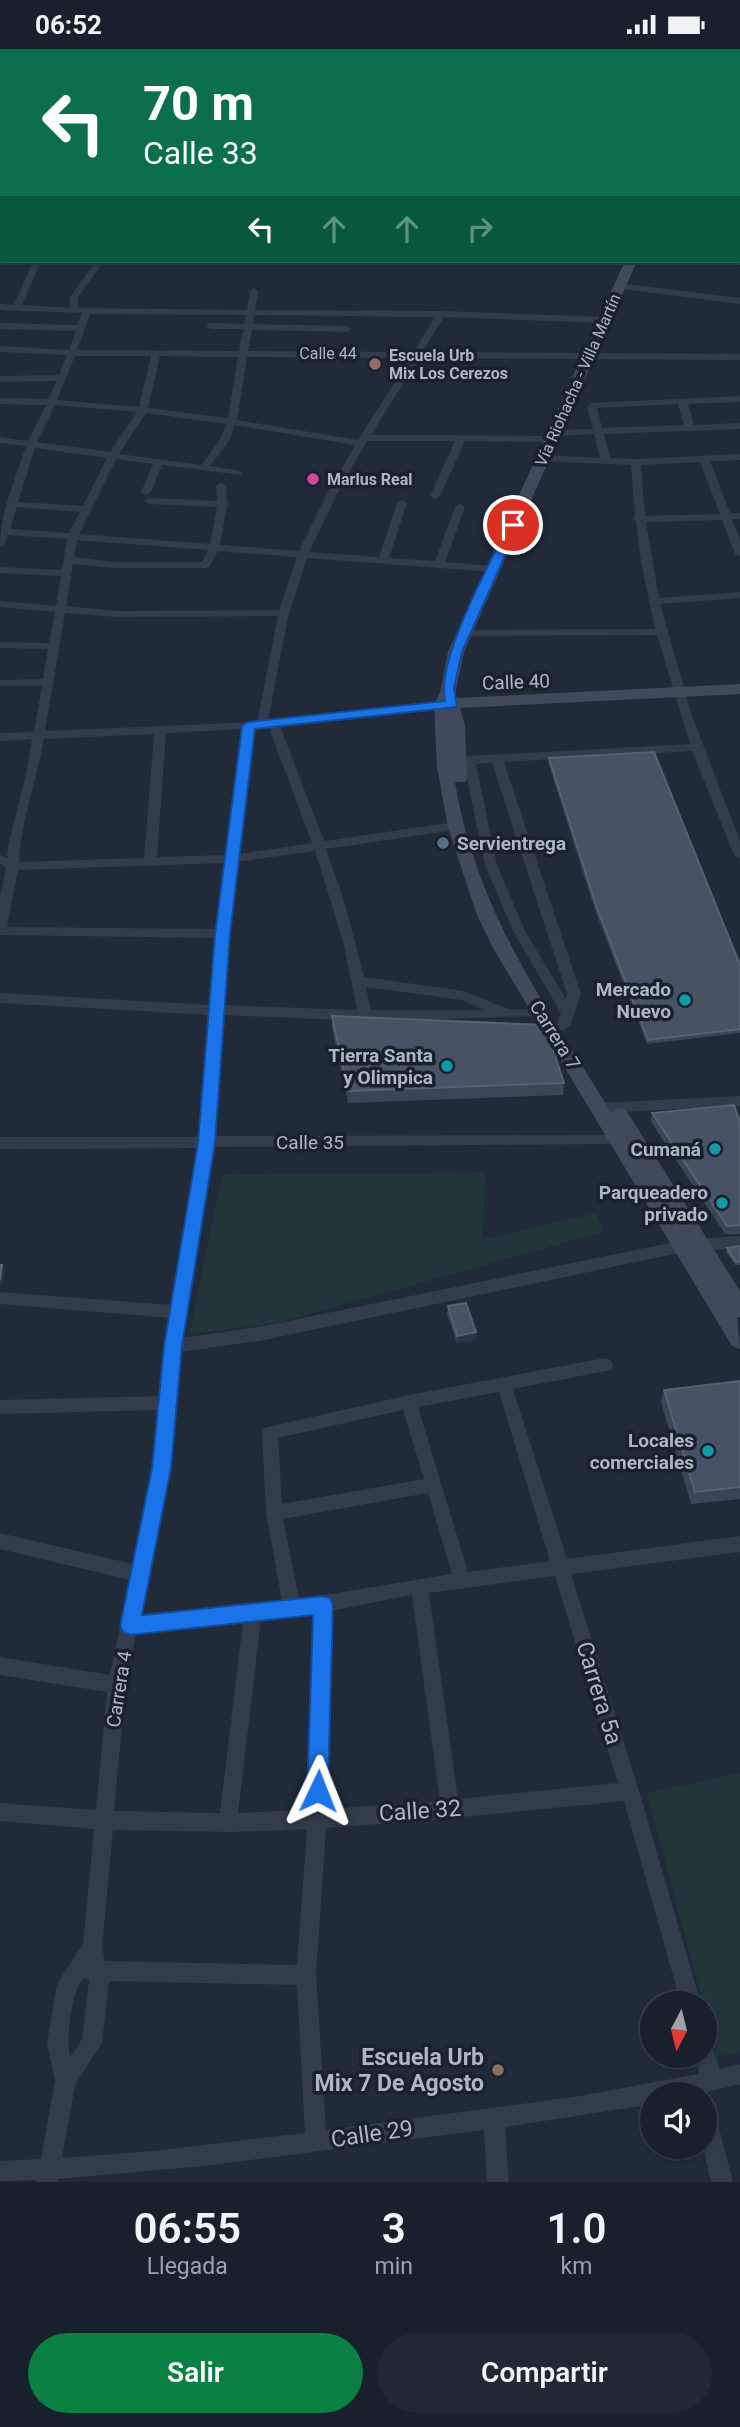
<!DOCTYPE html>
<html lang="es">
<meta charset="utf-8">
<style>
:root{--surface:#18202b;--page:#212833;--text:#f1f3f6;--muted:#9fa3a9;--line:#363e47;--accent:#0b8043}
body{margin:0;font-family:Roboto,sans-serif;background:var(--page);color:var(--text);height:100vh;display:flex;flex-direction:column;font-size:26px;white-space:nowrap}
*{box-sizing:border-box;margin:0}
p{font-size:23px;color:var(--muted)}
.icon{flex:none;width:38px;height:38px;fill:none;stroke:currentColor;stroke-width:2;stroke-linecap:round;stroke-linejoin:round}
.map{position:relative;height:2133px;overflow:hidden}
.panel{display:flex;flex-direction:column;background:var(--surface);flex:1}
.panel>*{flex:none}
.guide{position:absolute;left:0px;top:0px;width:740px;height:214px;box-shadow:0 2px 5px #0004,0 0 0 2px var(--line);background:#0b6e4f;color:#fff;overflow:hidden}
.needle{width:46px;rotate:187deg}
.fabs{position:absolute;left:640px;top:1942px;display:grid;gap:14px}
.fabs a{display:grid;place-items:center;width:77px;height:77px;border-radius:50%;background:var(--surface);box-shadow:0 2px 5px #0004,0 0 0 2px var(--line);font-size:35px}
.pin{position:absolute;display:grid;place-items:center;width:60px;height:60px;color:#fff;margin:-30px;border:4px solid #fff;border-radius:50%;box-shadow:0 2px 7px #0007}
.me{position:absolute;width:77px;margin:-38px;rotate:2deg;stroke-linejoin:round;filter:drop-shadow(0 0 5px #0008)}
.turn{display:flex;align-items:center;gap:24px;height:147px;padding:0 28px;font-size:32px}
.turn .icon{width:91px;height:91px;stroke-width:2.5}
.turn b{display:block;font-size:49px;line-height:60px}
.lanes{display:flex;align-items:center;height:66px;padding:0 28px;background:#0003;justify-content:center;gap:35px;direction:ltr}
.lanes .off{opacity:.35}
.eta{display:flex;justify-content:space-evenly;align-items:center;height:119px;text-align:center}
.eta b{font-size:42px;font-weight:600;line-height:49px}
.action{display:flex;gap:14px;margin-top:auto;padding:14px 28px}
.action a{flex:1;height:80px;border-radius:42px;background:var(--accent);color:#fff;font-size:28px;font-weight:600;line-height:80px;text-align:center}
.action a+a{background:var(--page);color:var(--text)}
.status{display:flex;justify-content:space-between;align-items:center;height:49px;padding:0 35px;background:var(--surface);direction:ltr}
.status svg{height:19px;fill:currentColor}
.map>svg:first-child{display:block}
.green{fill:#22363a}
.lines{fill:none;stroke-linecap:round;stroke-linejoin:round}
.street{fill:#333c4a;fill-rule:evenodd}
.secondary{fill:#414a5d;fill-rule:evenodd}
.wall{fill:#3b4558}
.shaded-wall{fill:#2b3547}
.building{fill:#475264;stroke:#576173;stroke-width:2}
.route{fill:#1a73e8;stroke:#114b97;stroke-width:2}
.education-dot{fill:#8d6e63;stroke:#19212e;stroke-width:2.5}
.hotel-dot{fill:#d1479c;stroke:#19212e;stroke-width:2.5}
.service-dot{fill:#5c6f8a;stroke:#19212e;stroke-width:2.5}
.culture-dot{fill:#0f9aa8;stroke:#19212e;stroke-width:2.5}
.labels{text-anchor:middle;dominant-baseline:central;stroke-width:7;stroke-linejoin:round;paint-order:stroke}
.far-street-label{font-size:16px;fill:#aeb6c6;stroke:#19212e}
.far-poi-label{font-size:16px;font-weight:bold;fill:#aeb6c6;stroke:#19212e;text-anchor:start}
.street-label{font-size:19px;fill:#aeb6c6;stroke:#19212e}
.poi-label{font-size:19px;font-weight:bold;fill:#aeb6c6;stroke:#19212e;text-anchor:end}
.near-street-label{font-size:23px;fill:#aeb6c6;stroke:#19212e}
.near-poi-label{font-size:23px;font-weight:bold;fill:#aeb6c6;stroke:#19212e;text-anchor:end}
</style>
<div class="status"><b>06:52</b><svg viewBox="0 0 49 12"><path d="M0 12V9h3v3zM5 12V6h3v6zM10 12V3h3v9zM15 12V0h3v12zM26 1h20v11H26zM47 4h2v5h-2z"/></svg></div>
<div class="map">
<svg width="740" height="2133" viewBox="0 0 740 2133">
<rect width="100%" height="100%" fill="#202a39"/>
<g class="green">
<polygon points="485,1123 483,1190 597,1164 603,1183 277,1274 189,1285 222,1126"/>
<polygon points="740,1724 740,2002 717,2008 647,1744"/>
</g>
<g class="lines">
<g class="street">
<rect x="738" y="10" width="2" height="4"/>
<rect x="738" y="98" width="2" height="4"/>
<rect x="0" y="114" width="2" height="4"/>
<rect x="738" y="119" width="2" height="4"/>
<rect x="738" y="134" width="2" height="4"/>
<rect x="0" y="187" width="2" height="4"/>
<path d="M33 212H41L22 256 70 259V248L96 212H104L78 248V259L247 261 250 242 254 239 258 242 255 261 441 262 605 268 609 271 605 274 444 268 422 303 740 305V311L419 309 371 386 554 387 559 390 554 393 465 392 440 447 435 450 430 447 455 392H367L338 443 309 503 379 508 397 454 402 451 407 454 389 509 435 512 455 458 460 455 465 458 445 513 493 517 498 520 493 523 307 509 288 568 268 672 442 652 448 655 442 658 280 677 324 792 455 773 461 777 455 781 326 800 345 855 364 928 464 942 508 960 547 961 549 964 547 967 365 972 223 966 215 1087 620 1086 625 1087 627 1091 625 1095 213 1098 182 1289 264 1277 684 1191 740 1187V1199L684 1203 264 1291 180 1303 169 1419 140 1568 282 1552 266 1464 262 1384 264 1379 409 1346 605 1309 611 1311 613 1316 611 1321 513 1340 567 1510 740 1487V1503L571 1525 639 1742 701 1955H681L624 1752 432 1771 326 1779 316 1926 326 2081 574 2048 699 2025 696 2007H705V1995L712 1998 720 2020 740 2015V2035L695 2046H653V2055L505 2078 509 2133H487L484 2081 203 2117 58 2130V2133H36L37 2131 0 2132V2112L41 2110 55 2032 47 1994 57 1935 83 1895 94 1780 0 1772V1754L96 1761 107 1643 0 1626V1608L110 1626 130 1531 0 1500V1484L133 1515 153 1419 159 1361 0 1365V1351L160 1347 170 1269 0 1255V1243L172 1256 199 1099 0 1100V1088H200L210 966 0 954V944L210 956 215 889 0 886V849L6 819 0 815V806L7 809 8 797 26 725 32 690 0 692V684L34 683 42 637H0V631L43 630 48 600 0 599V593L49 594 55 563 0 558V552L56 557 61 527 0 524V518L62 521 67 490 8 486 5 495 0 498C0 463 15 431 26 397L0 394V388L28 392 46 356 0 355V349L48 350 57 332 0 333V327L59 326 67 306 0 303V297L69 301 76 282 0 280V274L77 276 82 264 0 261V255L14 256ZM90 265 246 266 244 275 210 274 206 277 210 280H243L239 302 77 301ZM254 266 435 268 413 303 248 302 252 281 347 283 351 280 347 277 253 275ZM75 307H151L139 358 57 351ZM160 307 238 308 228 369 148 359ZM247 308 410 309 358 391 237 371ZM55 356 137 363 110 403 37 393ZM146 364 227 375 219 392 201 416 119 405ZM235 376 355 396 328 443 299 502 220 496 227 457 230 455 227 453 226 437 221 434 216 437 217 452 149 449 144 452 149 455 217 458 210 495 79 485 116 410 153 415 141 443 146 446 151 443 162 416 241 426V422L210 417 229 392ZM35 399 107 409 83 457 18 453ZM17 458 80 463 69 484 10 480ZM77 491 208 501 202 513H115L74 508ZM218 502 297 508 279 561 117 562 66 557 73 515 115 519H205L209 518ZM65 564 117 568 278 567 257 673 45 682ZM269 679 312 794 239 805 254 680ZM243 680 226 806 157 808 166 684ZM154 685 144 809 19 813C21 772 37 730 44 690ZM315 802 343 892 357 961 224 956 228 885 237 813ZM225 814 216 880 7 878 18 821ZM366 938 462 951 484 961H371ZM499 1343 550 1512 468 1523 418 1358ZM403 1361 424 1430 282 1455 278 1389ZM428 1444 452 1525 299 1550 283 1470ZM555 1527 618 1734 458 1750 429 1544ZM412 1546 440 1752 327 1760 331 1562ZM314 1565 308 1761 238 1764 261 1571ZM243 1573 220 1764 114 1762 126 1636 136 1585ZM307 1780 297 1916 105 1912 102 1898 113 1781 233 1783ZM83 1929 89 1931 82 1990 70 2008C66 1987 71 1945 83 1929ZM109 1932 297 1936 305 2084 153 2102 62 2109 75 2036 102 1994Z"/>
<polygon points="619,234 740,249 740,255 616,239 615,237"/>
<path d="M740 347V353L688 355 694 376 740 374V380L604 385 610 409 636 410 740 405V411L710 412 730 464H740V470H732L740 492V508L735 505 722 471 646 473 659 549 740 543V549L660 555 691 664 740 792V810L734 806 692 702 504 713 581 945 570 977 563 982 556 977 561 964 513 882 485 816 464 716 457 715 455 712 457 709 469 707 690 695 657 586 463 587 458 584 463 581 655 580 641 513 636 472 633 470 635 468 631 416 543 412 538 409 543 406 600 409 594 385 556 387 551 384 556 381 593 380 587 358 591 354ZM678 355 684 376 602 379 597 359ZM700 413 720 465 645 467 641 416ZM492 714 567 945 566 950 525 882 497 816 476 715Z"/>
<polygon points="740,1047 740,1057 600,1064 595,1063 593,1059 595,1055 600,1054"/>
<polygon points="705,2054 712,2057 715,2064 733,2133 711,2133 703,2098 705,2098"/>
</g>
<g class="secondary">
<polygon points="724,0 734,0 723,2"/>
<path d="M625 212H637L464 603 455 645 457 649 740 635V645L460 659 465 676 467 729 465 733H455C476 861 545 956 611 1063L619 1059 626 1061 740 1242V1269L737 1268 740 1300 732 1297 493 899 477 866 448 778 437 718 434 655 440 644 448 603Z"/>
</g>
</g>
<g class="wall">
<polygon points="549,709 740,916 740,984 647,995 595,861 548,713"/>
<polygon points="332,967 564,1034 563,1046 348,1054 332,979"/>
<polygon points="652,1064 740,1073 740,1185 725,1185 651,1073"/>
<polygon points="740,1197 740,1216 735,1216 726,1203 727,1199"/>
<polygon points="448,1257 476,1283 475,1291 457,1294 447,1265"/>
<polygon points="740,1332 740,1450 691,1455 661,1353 664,1341"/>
</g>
<g class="shaded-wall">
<polygon points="2,1216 4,1224 2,1241 0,1231"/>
<polygon points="476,1283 475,1291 457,1294 457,1287"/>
</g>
<g class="building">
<polygon points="654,703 740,916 740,980 648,991 596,856 549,709"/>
<polygon points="332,967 545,976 564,1034 348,1042"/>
<polygon points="734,1056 740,1073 740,1176 727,1177 652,1064"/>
<polygon points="740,1197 740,1212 736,1213 727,1199"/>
<polygon points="0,1216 2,1216 0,1231"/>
<polygon points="466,1254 476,1283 457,1287 448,1257"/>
<polygon points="740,1332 740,1438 695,1443 664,1341"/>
</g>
<path class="route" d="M513 472 519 476 462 603 454 639 457 658 255 680 230 885 215 1094 182 1297 171 1419 142 1566 323 1547 330 1549 333 1556 328 1742 325 1750 318 1753 311 1750 307 1742 313 1566 130 1586 123 1583 120 1577 152 1419 164 1297 198 1094 215 885 242 677 248 673 445 652C435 612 490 515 508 476Z"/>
<g class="education-dot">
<circle cx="375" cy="315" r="7"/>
<circle cx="498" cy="2021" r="7"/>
</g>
<circle class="hotel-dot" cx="313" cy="430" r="7"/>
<circle class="service-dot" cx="443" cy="794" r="7"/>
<g class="culture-dot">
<circle cx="685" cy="951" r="7"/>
<circle cx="447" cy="1017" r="7"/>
<circle cx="715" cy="1100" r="7"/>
<circle cx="722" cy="1154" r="7"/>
<circle cx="708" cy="1402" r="7"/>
</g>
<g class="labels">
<g class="far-street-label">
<text x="328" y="304">Calle 44</text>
<text transform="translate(578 331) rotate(-66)">Vía Riohacha - Villa Martín</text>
</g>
<g class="far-poi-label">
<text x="389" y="306">Escuela Urb<tspan x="389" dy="18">Mix Los Cerezos</tspan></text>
<text x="327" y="430">Marlus Real</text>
</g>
<g class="street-label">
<text transform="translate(516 633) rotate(-2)">Calle 40</text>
<text transform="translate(555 986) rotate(58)">Carrera 7</text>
<text x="310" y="1093">Calle 35</text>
<text transform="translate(119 1640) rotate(-81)">Carrera 4</text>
</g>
<g class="poi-label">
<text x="457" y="794" text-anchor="start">Servientrega</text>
<text x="671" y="940">Mercado<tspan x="671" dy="22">Nuevo</tspan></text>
<text x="433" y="1006">Tierra Santa<tspan x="433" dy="22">y Olimpica</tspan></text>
<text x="701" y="1100">Cumaná</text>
<text x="708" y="1143">Parqueadero<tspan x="708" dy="22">privado</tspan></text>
<text x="694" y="1391">Locales<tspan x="694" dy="22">comerciales</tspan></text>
</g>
<g class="near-street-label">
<text transform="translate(599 1644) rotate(73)">Carrera 5a</text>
<text transform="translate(420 1762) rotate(-4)">Calle 32</text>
<text transform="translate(372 2085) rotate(-8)">Calle 29</text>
</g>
<g class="near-poi-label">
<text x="484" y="2008">Escuela Urb<tspan x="484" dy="26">Mix 7 De Agosto</tspan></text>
</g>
</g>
</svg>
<div class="fabs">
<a><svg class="needle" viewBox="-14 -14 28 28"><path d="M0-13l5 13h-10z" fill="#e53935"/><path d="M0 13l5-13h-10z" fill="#9fa3a9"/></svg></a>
<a><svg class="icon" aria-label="sound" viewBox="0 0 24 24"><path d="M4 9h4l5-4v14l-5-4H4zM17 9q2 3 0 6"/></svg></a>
</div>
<div class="pin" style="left:513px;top:476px;background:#d93025"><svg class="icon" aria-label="arrive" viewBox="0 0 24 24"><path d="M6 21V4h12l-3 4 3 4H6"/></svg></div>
<svg class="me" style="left:318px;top:1742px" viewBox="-20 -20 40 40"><path d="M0-17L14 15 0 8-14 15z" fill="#1a73e8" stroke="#fff" stroke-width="4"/></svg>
<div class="guide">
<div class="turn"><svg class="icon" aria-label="left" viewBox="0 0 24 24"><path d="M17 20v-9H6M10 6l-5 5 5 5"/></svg><div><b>70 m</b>Calle 33</div></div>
<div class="lanes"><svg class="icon" aria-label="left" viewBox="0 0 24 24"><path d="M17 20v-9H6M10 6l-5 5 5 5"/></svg><svg class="icon off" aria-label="ahead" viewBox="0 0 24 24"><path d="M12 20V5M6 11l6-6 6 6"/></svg><svg class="icon off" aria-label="ahead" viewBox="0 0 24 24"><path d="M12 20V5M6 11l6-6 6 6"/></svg><svg class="icon off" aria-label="right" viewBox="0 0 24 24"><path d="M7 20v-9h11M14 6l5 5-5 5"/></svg></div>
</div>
</div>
<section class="panel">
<div class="eta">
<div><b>06:55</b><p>Llegada</p></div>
<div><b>3</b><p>min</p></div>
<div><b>1.0</b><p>km</p></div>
</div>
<div class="action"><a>Salir</a><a>Compartir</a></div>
</section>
